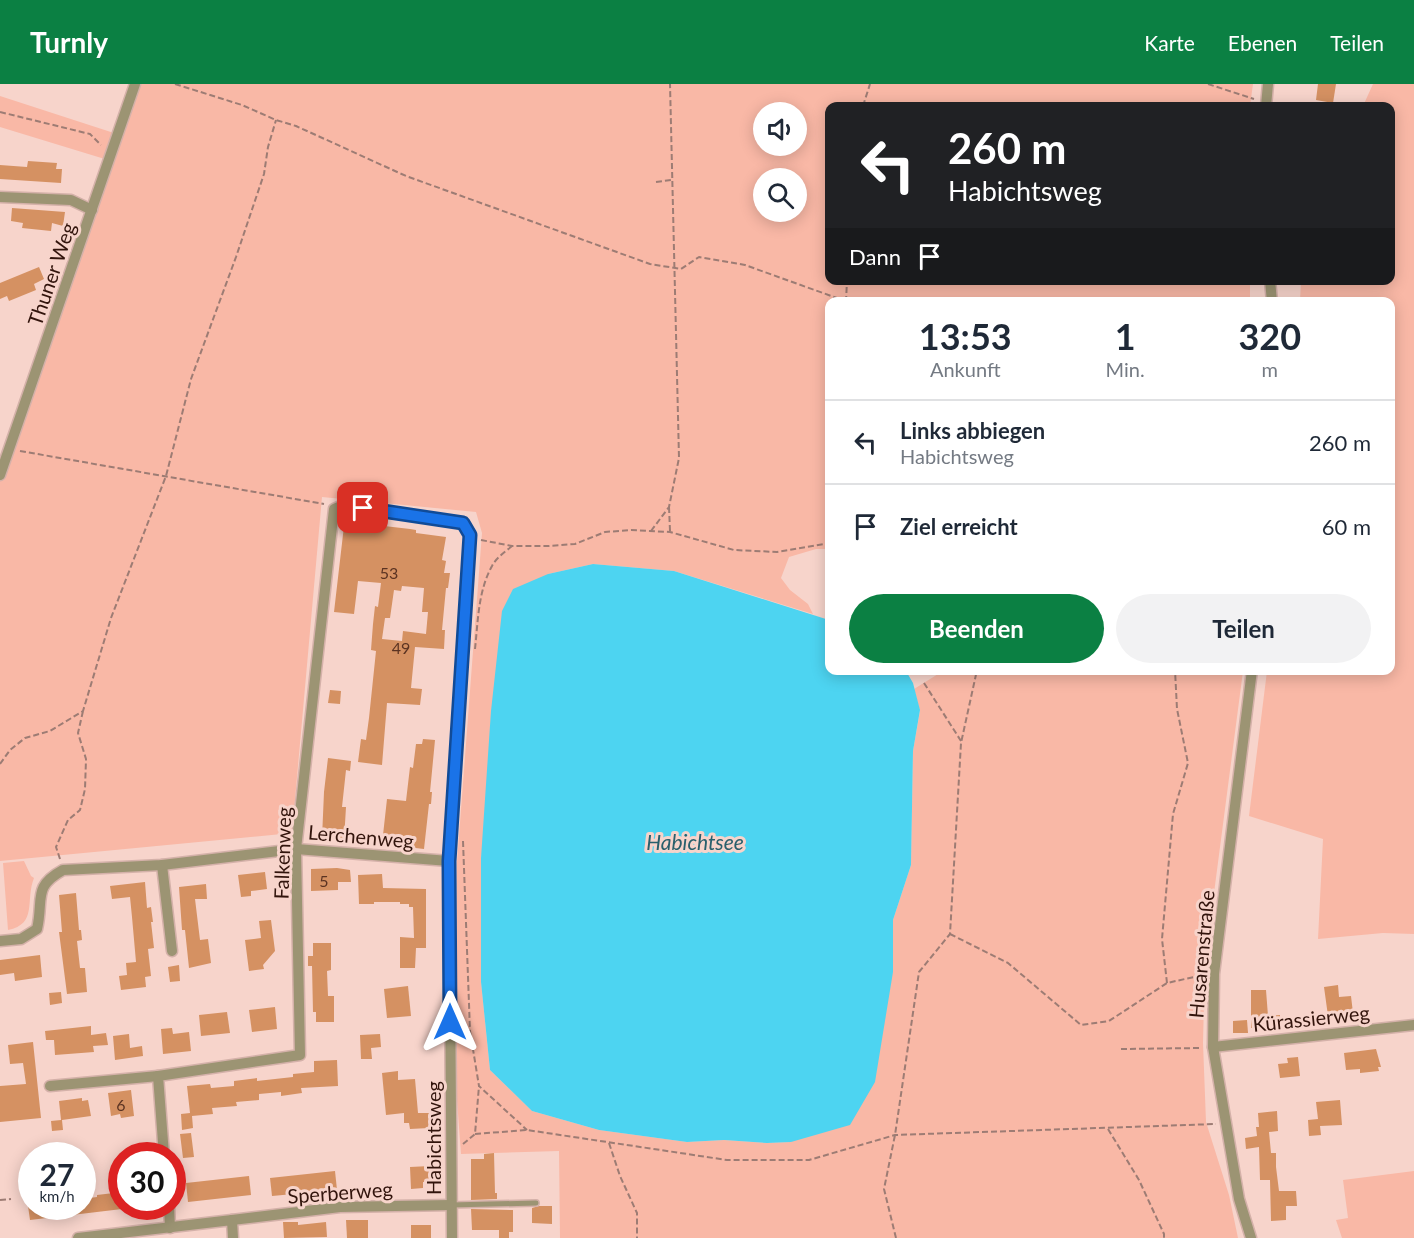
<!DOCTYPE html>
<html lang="de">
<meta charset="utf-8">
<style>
:root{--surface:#fff;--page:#f2f2f3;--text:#1f2937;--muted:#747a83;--line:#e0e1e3;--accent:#0b8043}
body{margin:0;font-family:Lato,sans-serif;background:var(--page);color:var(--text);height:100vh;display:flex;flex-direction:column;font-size:22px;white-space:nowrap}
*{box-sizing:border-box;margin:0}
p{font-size:20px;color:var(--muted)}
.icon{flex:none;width:33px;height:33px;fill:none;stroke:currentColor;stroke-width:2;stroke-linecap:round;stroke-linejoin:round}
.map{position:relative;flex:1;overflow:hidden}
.drawer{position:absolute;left:825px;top:213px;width:570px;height:378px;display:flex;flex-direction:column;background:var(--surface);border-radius:12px;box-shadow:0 3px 15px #0003}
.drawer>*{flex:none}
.hud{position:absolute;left:825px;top:18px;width:570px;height:183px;border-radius:12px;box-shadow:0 3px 15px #0003;background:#202124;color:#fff;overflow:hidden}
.buttons{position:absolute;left:753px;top:18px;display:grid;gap:12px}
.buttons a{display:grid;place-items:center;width:54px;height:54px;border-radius:50%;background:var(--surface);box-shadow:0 3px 15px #0003;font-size:30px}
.speed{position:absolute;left:18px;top:1058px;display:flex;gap:12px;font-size:30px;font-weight:700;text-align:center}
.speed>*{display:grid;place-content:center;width:78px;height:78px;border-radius:50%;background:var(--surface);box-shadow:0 3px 15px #0003;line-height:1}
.speed small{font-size:15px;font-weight:400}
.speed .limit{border:9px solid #d22;background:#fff;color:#111}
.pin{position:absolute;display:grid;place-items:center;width:51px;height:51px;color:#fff;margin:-26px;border-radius:12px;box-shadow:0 3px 9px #0006}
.me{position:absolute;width:66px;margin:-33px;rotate:0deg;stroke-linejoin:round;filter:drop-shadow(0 0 4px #0008)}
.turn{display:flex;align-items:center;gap:21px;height:126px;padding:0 24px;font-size:27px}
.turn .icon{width:78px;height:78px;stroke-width:2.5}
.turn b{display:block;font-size:42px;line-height:51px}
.then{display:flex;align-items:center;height:57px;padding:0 24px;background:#0003;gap:12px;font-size:22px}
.eta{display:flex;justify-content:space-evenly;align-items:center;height:102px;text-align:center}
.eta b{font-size:36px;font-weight:700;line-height:42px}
.button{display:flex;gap:12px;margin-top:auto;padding:12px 24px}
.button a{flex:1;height:69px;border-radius:36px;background:var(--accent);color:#fff;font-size:24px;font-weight:700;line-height:69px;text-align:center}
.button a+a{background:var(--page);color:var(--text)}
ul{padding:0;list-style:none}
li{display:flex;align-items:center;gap:18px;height:84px;padding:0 24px;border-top:2px solid var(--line)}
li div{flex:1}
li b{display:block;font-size:22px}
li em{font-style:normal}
header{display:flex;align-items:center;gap:36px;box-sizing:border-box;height:84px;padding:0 30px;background:var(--accent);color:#fff}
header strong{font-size:28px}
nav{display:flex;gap:33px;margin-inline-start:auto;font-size:21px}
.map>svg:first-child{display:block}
.green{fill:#f9b8a6;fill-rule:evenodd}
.water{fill:#4dd4f1}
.building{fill:#d59162;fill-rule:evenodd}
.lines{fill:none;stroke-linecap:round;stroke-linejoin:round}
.lane-casing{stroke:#d4b1a9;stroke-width:8}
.street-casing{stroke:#d4b1a9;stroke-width:13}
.path{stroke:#9d7c74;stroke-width:2;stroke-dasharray:6 3;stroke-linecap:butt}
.lane{stroke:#9c9473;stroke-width:5}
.street{stroke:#9c9473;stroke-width:10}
.route-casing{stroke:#114b97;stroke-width:15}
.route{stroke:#1a73e8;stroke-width:10}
.labels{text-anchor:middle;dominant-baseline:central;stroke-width:6;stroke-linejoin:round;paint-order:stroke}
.number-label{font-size:16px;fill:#5b3322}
.street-label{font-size:20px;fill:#32140c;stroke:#f7d4cb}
.water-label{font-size:21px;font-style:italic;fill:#295f6c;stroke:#f7d4cb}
</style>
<header>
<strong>Turnly</strong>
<nav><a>Karte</a><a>Ebenen</a><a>Teilen</a></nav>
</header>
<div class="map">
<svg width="1414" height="1154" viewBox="0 0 1414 1154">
<rect width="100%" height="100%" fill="#f7d4cb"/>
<g class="green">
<path d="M136 0H1253L1250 22H830V196L1250 197V217L830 218 829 465H816L789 473 781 494 790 506 808 520 813 530 674 487 593 480 548 490 481 774V898L490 986 532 1027 599 1046 687 1058 724 1056 767 1059 791 1058 893 888V836L911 781 913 667 920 627 914 605 943 587H1243L1205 878 1203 959 1206 1038 1229 1111 1238 1154H560L559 1067 461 1070 457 1016V778L482 449 476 428 322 413 292 749 0 777V397L108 76 0 43V12L117 50ZM764 28H796V62H764ZM764 94H796V128H764Z"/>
<polygon points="1373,0 1414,0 1414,850 1383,849 1318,855 1323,755 1249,732 1267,587 1390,586 1390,218 1300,217 1301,197 1390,196 1390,22 1363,22"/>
<path d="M24 777 31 792 34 794C25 816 38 840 8 846L3 779Z"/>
<polygon points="1414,1087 1414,1154 1342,1154 1336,1136 1348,1134 1343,1096"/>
</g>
<polygon class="water" points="593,480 674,487 829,536 830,586 906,587 913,599 920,626 913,667 911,781 893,836 893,888 875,998 850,1041 791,1058 767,1059 724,1056 687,1058 599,1046 532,1027 490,986 481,898 481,774 491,627 502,527 513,505 548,490"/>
<g class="building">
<polygon points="1318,0 1336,0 1333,19 1316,16"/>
<polygon points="28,77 57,79 56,85 62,85 61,99 0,95 0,81 27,83"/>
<polygon points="12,124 65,128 63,142 52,139 51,147 22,144 23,139 11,137"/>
<polygon points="39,183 44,195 34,200 36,206 9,217 7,212 0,215 0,199"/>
<path d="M367 440 410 445 416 446V449L446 453 442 476 446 477 444 489H450L448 504H446L442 546H445L444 565 415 563 411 604 422 605 420 621 387 619 382 681 358 678 361 655 366 656 369 634 376 567 371 566 373 540 375 522 378 523 381 499 358 497 354 530 334 528 344 442 367 444ZM402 502 424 504 422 528H428L426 550 403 547 402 557 382 555 385 534H390L394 506 401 507Z"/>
<polygon points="330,606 341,607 340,620 328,619"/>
<polygon points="423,655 435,656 430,708 432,708 431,720 429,720 424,765 382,760 387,715 406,717 410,683 413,684 416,660 422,660"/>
<polygon points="328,674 351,677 350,687 346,686 342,723 346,723 344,756 322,754 324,708"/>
<polygon points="337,784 350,786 351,798 338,798 338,806 311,807 311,785"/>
<polygon points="265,788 267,805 251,807 251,812 241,813 238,791"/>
<polygon points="382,790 383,804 426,805 426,864 416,864 415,884 400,884 400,853 414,854 413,823 409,823 409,820 400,820 400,818 374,818 374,820 359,820 358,791"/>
<polygon points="145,798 147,824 151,823 153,838 151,838 154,864 148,865 151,892 145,893 146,903 121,906 119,892 127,891 126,879 136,878 132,833 130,813 112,815 110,802"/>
<polygon points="206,800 207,815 195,815 200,856 208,855 211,879 189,884 185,846 182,846 179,803"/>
<polygon points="76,809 79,846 81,846 82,856 77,857 80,884 85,884 87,908 67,910 59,848 62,848 59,811"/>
<polygon points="271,836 275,867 263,881 264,885 249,887 245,856 261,854 259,837"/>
<polygon points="313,859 331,859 331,886 327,887 328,912 334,912 334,938 316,938 316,928 313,928 312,882 308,882 308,872 313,872"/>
<polygon points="40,871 42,893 15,897 14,889 0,891 0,876"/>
<polygon points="179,881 180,897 170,898 168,883"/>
<polygon points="1338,901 1339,913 1351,912 1353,929 1328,932 1324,903"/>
<polygon points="408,902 411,932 387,934 384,905"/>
<polygon points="1251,906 1266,906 1268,932 1280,931 1280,943 1251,944"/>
<polygon points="61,908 62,919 50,921 49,909"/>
<polygon points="275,923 277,945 252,948 249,926"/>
<polygon points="227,928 230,949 201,952 199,931"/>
<polygon points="1247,936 1248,949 1233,949 1233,937"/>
<polygon points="91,942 91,951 106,949 108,961 93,962 94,968 55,971 54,956 46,956 45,947"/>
<polygon points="172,944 173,950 189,948 191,967 163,970 161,945"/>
<polygon points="129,950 130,964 142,962 143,972 115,976 113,952"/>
<polygon points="380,950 381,963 371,964 372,975 361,975 360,951"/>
<polygon points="33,958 41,1034 0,1038 0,1002 26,1000 23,979 10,980 8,961"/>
<polygon points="1376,965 1381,983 1378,983 1379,987 1360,989 1360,985 1346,986 1344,969"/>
<polygon points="1298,973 1300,992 1280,994 1278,980 1288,979 1287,974"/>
<polygon points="337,976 338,1002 301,1004 302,1009 281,1012 281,1008 259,1010 259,1016 236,1018 237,1022 212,1024 213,1030 192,1032 193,1044 182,1046 181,1030 190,1029 187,1002 210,1000 211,1004 234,1002 234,997 257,994 257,997 293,993 293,990 314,988 314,977"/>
<polygon points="398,987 398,996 415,995 418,1029 429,1029 429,1044 410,1045 409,1039 404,1039 404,1029 386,1031 382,989"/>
<polygon points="131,1006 134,1032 121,1034 120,1030 111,1032 108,1009"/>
<polygon points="82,1014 82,1017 88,1016 91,1032 62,1036 63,1046 52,1047 51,1037 61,1036 59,1017"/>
<polygon points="1340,1016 1342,1041 1320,1042 1321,1051 1309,1052 1308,1036 1318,1035 1316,1018"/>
<polygon points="1277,1027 1278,1047 1269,1048 1271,1069 1276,1069 1276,1083 1279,1107 1296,1107 1297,1122 1286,1122 1286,1136 1271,1137 1270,1096 1260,1096 1259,1063 1246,1065 1245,1054 1257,1052 1256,1043 1259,1043 1258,1029"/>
<polygon points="191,1049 194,1073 183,1074 180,1050"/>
<polygon points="494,1069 495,1109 497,1109 497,1115 471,1116 471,1075 484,1075 484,1070"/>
<polygon points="430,1082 430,1098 423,1098 423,1104 411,1105 410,1083"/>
<polygon points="335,1087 337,1106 272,1112 270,1094"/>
<polygon points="249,1092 251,1111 188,1118 186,1099"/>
<polygon points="122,1108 122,1125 30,1136 28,1122 82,1122 82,1115 97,1113 97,1111"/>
<polygon points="539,1122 552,1122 552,1140 532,1139 532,1124"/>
<polygon points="471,1125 513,1126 513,1148 509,1148 509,1154 499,1154 499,1146 472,1146"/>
<polygon points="346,1136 368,1136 368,1154 347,1154"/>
<polygon points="283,1138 298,1138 298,1141 326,1138 327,1153 284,1154"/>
<rect x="411" y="1141" width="20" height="13"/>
</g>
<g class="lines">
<defs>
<polyline id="lane" points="451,1121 536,1119"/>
<g id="street">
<polyline points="1266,22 1268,0"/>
<polyline points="0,113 71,116 92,126"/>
<polyline points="1270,196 1272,218"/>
<polyline points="0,391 135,0"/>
<polyline points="162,781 172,867"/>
<path d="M0 857 21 855 37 845C44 815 32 803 63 786L162 781 296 765 449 777"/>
<polyline points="1213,963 1414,941"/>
<polyline points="50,1002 158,992"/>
<polyline points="164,1071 158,992 300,971 296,765 334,425 343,421 463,439 470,451 449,777 452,1154"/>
<polyline points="169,1122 170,1144"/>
<polyline points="232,1136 340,1123 451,1121"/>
<polyline points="78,1154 232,1136 233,1154"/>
<polyline points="1251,1154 1239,1115 1213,963 1214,890 1252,586"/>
</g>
</defs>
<use href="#lane" class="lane-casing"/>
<use href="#street" class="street-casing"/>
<g class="path">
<polyline points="175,0 242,21 276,36 296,42 406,92 650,180 681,185 699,173 745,181 848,218"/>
<polyline points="1208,0 1254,15"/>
<polyline points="863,22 870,0"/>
<polyline points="0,28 90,50 101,61"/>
<polyline points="656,98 671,96"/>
<polyline points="846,218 847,196"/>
<polyline points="20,367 324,420"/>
<polyline points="669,423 670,447"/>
<polyline points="651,447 669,423 679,374 670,0"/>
<polyline points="481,456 512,462 549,462 575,460 605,448 631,446 670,448 734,466 777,468 830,459"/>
<path d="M475 565C478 538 478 507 492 482 496 474 505 468 512 462"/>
<polyline points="924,599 961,657"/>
<polyline points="0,680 10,666 25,654 50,647 83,627 111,534 166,392 191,295 236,173 264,90 268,63 276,36"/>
<polyline points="463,757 470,947 479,1002 527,1046"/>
<polyline points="60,775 56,763 68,736 80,726 85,705 86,675 78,649 83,627"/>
<polyline points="950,850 1008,879 1081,941 1109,937 1167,899 1203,891"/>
<polyline points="1167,899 1162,855 1173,730 1188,679 1177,625 1175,586"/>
<polyline points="1121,965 1202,964"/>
<polyline points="1108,1045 1139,1096 1164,1150 1164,1154"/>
<polyline points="475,1050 527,1046 727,1076 809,1076 895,1051 1216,1040"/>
<polyline points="609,1059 620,1092 637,1129 637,1154"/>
<polyline points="463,1060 475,1050 479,1002"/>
<polyline points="0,1116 11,1115"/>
<polyline points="896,1154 884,1105 895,1051 919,888 950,850 961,659 977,586"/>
</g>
<use href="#lane" class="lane"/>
<use href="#street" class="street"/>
</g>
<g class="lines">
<defs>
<polyline id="route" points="363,424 463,439 470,451 449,777 450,938"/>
</defs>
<use href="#route" class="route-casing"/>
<use href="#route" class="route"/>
</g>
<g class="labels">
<g class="number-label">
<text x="389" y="488">53</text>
<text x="401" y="563">49</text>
<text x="324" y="796">5</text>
<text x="121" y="1020">6</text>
</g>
<g class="street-label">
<text transform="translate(51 190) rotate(-71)">Thuner Weg</text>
<text transform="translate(361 752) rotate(5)">Lerchenweg</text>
<text transform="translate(282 769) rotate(-88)">Falkenweg</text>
<text transform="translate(1201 870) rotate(-85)">Husarenstraße</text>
<text transform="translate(1311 934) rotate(-6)">Kürassierweg</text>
<text transform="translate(433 1054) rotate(-90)">Habichtsweg</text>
<text transform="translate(340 1108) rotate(-4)">Sperberweg</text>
</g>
<g class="water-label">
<text x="695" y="757">Habichtsee</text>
</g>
</g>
</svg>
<div class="buttons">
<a><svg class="icon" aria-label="sound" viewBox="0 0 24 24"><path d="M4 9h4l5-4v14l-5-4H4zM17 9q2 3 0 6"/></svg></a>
<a><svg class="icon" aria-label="search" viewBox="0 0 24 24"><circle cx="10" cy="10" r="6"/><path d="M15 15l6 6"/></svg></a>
</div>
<div class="speed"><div>27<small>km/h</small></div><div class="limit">30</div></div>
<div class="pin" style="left:363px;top:424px;background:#d93025"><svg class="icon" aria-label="arrive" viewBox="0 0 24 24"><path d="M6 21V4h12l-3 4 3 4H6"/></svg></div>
<svg class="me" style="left:450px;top:938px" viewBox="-20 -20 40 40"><path d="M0-17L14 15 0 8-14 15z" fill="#1a73e8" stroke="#fff" stroke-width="4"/></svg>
<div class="hud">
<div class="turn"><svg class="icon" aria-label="left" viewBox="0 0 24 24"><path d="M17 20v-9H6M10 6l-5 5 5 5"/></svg><div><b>260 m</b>Habichtsweg</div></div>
<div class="then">Dann<svg class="icon" aria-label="arrive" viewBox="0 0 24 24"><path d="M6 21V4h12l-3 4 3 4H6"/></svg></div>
</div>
<section class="drawer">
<div class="eta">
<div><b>13:53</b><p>Ankunft</p></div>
<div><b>1</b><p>Min.</p></div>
<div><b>320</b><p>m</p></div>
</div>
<ul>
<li><svg class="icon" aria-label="left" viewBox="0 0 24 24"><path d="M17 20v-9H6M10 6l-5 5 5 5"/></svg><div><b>Links abbiegen</b><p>Habichtsweg</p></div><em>260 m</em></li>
<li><svg class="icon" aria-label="arrive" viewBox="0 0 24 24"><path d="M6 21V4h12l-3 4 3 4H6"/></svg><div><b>Ziel erreicht</b></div><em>60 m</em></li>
</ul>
<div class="button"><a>Beenden</a><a>Teilen</a></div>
</section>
</div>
